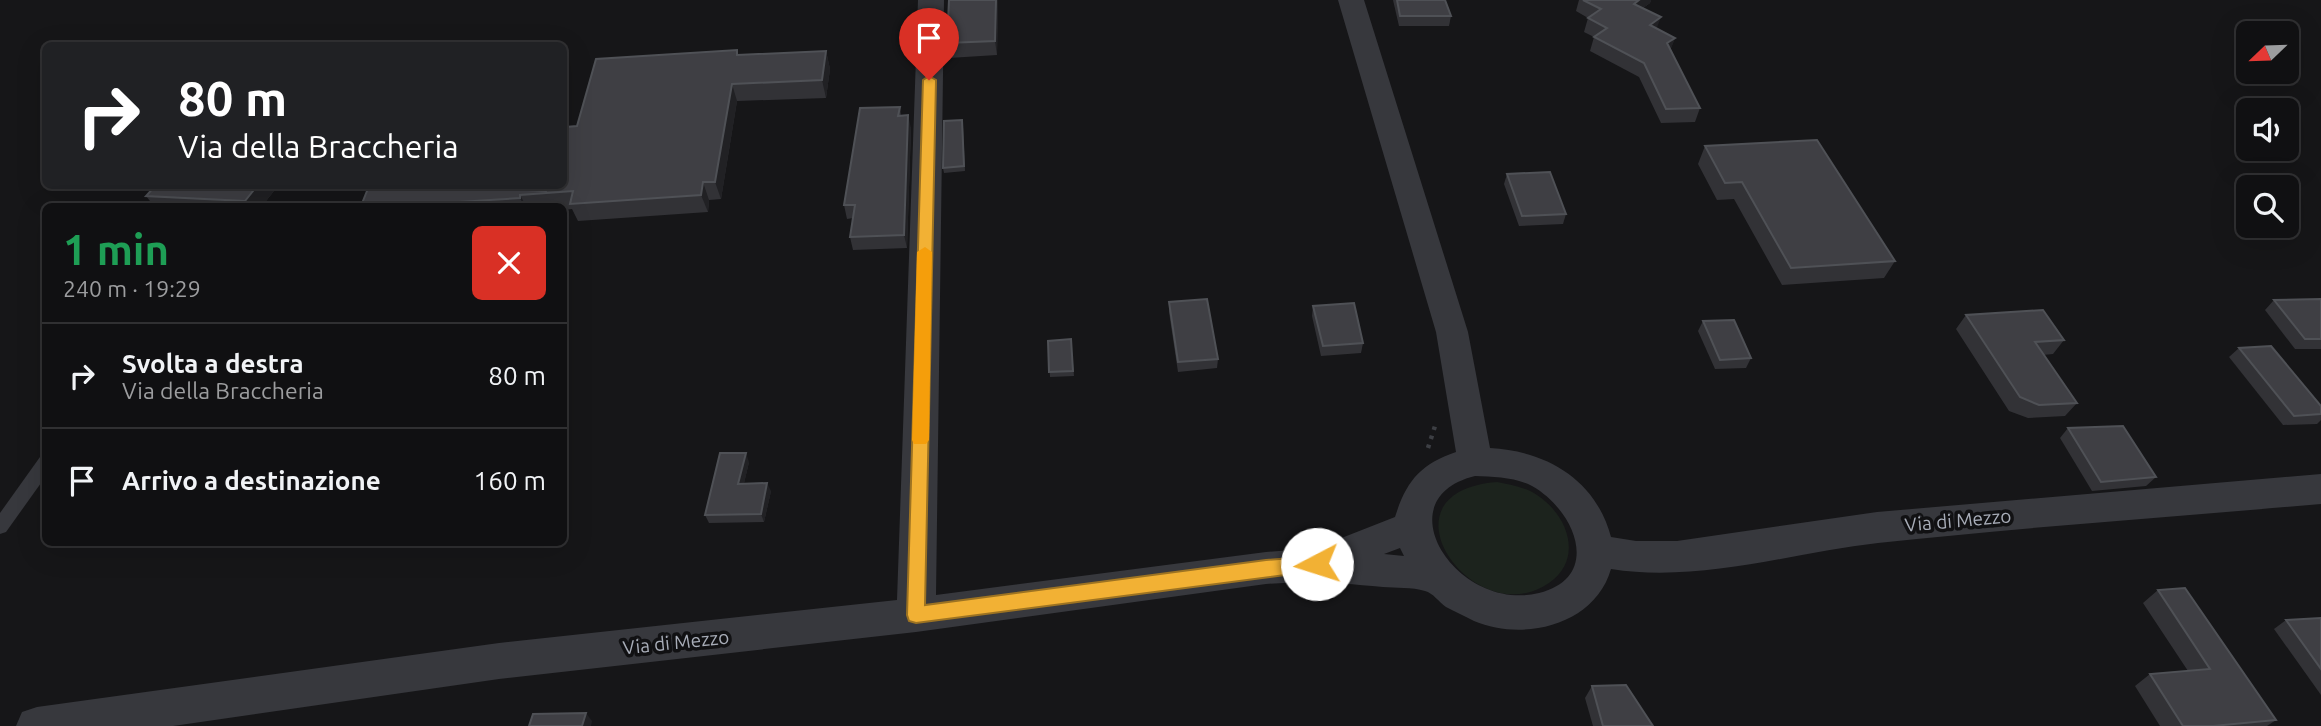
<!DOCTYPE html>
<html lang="it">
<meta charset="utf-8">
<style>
:root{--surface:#101012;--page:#19191b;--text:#f1f3f6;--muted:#9c9d9f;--line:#303032}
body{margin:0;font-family:Ubuntu,sans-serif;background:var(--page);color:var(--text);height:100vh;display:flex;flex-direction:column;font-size:26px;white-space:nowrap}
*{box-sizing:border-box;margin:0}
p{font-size:23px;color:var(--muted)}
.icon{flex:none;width:38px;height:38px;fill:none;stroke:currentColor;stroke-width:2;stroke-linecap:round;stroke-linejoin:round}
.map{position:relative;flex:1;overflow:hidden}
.sheet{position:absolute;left:42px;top:203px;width:525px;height:343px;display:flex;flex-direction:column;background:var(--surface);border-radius:10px;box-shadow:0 7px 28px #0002,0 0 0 2px var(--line)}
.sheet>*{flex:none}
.top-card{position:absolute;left:42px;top:42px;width:525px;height:147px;border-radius:10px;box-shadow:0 7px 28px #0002,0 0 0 2px var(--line);background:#202124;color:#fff;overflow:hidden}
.needle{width:46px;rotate:247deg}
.tools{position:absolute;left:2236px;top:21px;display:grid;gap:14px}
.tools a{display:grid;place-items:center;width:63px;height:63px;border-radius:10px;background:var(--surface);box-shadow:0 7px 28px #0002,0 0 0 2px var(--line);font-size:35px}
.pin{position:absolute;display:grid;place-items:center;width:60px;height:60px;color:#fff;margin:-72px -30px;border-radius:50% 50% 50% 0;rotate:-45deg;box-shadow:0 0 7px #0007}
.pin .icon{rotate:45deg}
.me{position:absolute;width:77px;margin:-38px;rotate:265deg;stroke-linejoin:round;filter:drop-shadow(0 0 5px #0008)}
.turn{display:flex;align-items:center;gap:24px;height:147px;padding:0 21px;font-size:32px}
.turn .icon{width:91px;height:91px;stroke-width:2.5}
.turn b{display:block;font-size:49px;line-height:60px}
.round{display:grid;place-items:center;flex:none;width:74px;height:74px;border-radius:10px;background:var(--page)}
.head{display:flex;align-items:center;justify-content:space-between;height:119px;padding:0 21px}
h1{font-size:42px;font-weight:700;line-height:52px;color:#1e9e55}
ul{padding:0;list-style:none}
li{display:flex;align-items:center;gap:21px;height:105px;padding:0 21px;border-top:2px solid var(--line)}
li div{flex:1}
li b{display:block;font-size:26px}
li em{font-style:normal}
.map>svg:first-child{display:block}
.green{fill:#1c231d}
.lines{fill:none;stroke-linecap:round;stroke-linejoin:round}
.path{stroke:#3d3f44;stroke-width:4.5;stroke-dasharray:3.5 6;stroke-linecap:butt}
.lane{fill:#37383d;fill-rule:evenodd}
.street{fill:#37383d;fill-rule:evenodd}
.wall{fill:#323236}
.shaded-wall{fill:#212124}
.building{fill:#3f3f44;stroke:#4f5156;stroke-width:2}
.route{fill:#f2b134;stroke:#9d7322;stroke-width:2}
.slow{fill:#f59e0b}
.labels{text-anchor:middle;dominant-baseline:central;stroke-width:7;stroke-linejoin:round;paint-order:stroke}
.street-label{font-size:19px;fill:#a8adb8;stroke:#111113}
</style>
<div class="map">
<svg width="2321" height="726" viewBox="0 0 2321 726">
<rect width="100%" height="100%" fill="#161618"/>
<path class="green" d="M1497 482C1511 485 1525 487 1537 495 1568 515 1584 559 1549 583 1475 635 1372 492 1497 482Z"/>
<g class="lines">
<polyline class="path" points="1428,448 1435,426"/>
<polygon class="lane" points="46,455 46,476 6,532 0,534 0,513 40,457"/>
<path class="street" d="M918 0H944L936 595 1266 552 1316 548 1395 517C1406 482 1420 464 1456 452L1436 332 1338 0H1364L1468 332 1490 448C1547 451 1596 480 1611 537L1636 541H1677L1877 512 2321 474V504C2174 517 2025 527 1878 543 1791 553 1699 583 1611 569 1595 625 1524 642 1474 621 1465 616 1455 612 1446 607 1439 602 1433 593 1425 591 1412 587 1396 588 1383 587 1340 583 1309 581 1266 584L916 632 499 679 173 726H16L22 712 37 707 499 643 897 600ZM1475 476C1494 477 1515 477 1532 486 1575 510 1603 577 1539 593 1458 613 1382 499 1475 476ZM1400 548 1404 556 1384 554Z"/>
</g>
<g class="wall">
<polygon points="998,0 997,55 949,58 947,43"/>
<polygon points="1393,0 1445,0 1451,16 1449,26 1399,26"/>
<polygon points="1579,0 1651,0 1650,3 1643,8 1657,29 1675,38 1670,50 1700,108 1695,122 1661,123 1639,77 1590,51 1594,37 1584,32 1588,18 1576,11"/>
<polygon points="826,51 830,69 826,98 737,101 721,199 709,200 708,212 578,221 572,209 564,210 564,206 361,206 369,186 544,186 542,191 546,191 577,126 739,55"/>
<polygon points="900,107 901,116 911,128 907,248 853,250 850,237 853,218 847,219 844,205"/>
<polygon points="963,125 965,171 944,173 943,168"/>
<polygon points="1705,146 1895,261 1884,278 1782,285 1734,199 1717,200 1698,164"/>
<polygon points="1507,174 1566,214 1563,224 1519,226 1504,184"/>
<polygon points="155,186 278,186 262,206 154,206 146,196"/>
<polygon points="2321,299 2321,349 2295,349 2265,310 2274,300"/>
<polygon points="1169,302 1218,359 1217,368 1178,372 1169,312"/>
<polygon points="1313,306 1363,343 1361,353 1321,356 1312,316"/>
<polygon points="1966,315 2064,340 2053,354 2043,355 2077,403 2065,416 2028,418 2009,411 1956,329"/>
<polygon points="1703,321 1751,358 1746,368 1715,369 1698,331"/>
<polygon points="1071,339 1074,376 1050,377 1048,341"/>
<polygon points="2239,348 2321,406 2321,420 2317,424 2283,425 2229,357"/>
<polygon points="2068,428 2156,477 2146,486 2092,491 2060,438"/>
<polygon points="749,462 744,483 771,491 764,522 709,523 705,515"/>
<polygon points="2158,590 2276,720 2267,726 2160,726 2135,686 2150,674 2188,671 2143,603"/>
<polygon points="2321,618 2321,695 2274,629 2286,620"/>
<polygon points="1592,686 1653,726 1593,726 1585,698"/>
</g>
<g class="shaded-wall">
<polygon points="996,0 998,0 997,55 995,41"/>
<polygon points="1639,0 1651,0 1650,3 1630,17 1634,4"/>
<polygon points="1661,17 1656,30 1650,25"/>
<polygon points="1675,38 1670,51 1667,43"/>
<polygon points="826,51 830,69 826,98 822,80"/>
<polygon points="732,84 737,101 721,199 715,182"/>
<polygon points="908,115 911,128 907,248 904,235"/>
<polygon points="703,182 709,200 708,212 701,195"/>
<polygon points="257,186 278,186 262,206 249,206 245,201"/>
<polygon points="530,186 544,186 541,194 528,190"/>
<polygon points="520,195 526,206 524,206 520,198"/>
<polygon points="746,453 749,462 742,492 738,484"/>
<polygon points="767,483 771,491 764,522 761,514"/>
<polygon points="586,713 592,721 591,726 582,726"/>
</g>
<g class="building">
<polygon points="949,0 996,0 995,41 947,43"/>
<polygon points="1397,0 1445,0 1451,16 1400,16"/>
<polygon points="1583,0 1639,0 1634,4 1661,17 1650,25 1675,38 1667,43 1700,108 1666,109 1644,63 1594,37 1607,28 1588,18 1601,9"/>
<polygon points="737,50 737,55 826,51 822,80 732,84 715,182 703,182 701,195 570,204 573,191 520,195 520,198 394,206 361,206 369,186 530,186 528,190 546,191 548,186 564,186 564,132 566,127 577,126 596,59"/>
<polygon points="900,107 898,116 908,115 904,235 850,237 855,205 844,205 860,108"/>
<polygon points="962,120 964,166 943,168 944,121"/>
<polygon points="1817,140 1895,261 1791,268 1742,182 1725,183 1705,146"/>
<polygon points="1550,172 1566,214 1522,216 1507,174"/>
<polygon points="155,186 257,186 245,201 146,196"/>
<polygon points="1207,299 1218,359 1178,362 1169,302"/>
<polygon points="2321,299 2321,339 2305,339 2274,300"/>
<polygon points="1354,303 1363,343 1323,346 1313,306"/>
<polygon points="2043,310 2064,340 2035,342 2077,403 2039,405 2020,397 1966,315"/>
<polygon points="1734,320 1751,358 1720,360 1703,321"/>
<polygon points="1071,339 1073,371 1049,372 1048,341"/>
<polygon points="2271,346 2321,406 2321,414 2294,416 2239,348"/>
<polygon points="2123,426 2156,477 2101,482 2068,428"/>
<polygon points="720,453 746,453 738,484 767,483 761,514 705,515"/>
<polygon points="2185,588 2276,720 2213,726 2183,726 2150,674 2210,669 2158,590"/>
<polygon points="2321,618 2321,669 2286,620"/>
<polygon points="1626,685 1653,726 1603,726 1592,686"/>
<polygon points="586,713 582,726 529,726 533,714"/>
</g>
<polygon class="route" points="929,76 936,80 925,605 1266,560 1317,556 1323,559 1326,564 1323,570 916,623 909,621 907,615 923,80"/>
<polygon class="slow" points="925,247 932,252 929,440 926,444 914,444 912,440 917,252"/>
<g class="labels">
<g class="street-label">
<text transform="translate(1958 520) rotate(-5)">Via di Mezzo</text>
<text transform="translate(676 642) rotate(-6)">Via di Mezzo</text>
</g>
</g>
</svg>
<div class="tools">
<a><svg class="needle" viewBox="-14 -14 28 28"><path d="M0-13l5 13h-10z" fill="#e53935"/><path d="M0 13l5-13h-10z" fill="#9c9d9f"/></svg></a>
<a><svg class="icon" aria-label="sound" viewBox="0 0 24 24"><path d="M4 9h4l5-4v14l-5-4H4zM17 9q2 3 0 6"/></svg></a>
<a><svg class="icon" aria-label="search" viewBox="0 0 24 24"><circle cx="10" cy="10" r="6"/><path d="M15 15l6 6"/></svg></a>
</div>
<div class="pin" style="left:929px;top:80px;background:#d93025"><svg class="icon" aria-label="arrive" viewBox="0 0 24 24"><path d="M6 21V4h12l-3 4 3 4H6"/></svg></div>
<svg class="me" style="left:1317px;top:564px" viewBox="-20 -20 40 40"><circle r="19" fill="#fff"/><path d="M0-13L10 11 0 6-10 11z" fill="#f2b134"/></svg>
<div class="top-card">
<div class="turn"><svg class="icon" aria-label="right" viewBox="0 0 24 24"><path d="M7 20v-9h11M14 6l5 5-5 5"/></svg><div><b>80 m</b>Via della Braccheria</div></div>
</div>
<section class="sheet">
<div class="head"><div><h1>1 min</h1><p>240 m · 19:29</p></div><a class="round" style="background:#d93025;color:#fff"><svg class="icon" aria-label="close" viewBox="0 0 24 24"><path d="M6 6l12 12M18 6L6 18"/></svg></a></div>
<ul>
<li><svg class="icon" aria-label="right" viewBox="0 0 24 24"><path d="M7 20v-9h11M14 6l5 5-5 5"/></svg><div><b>Svolta a destra</b><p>Via della Braccheria</p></div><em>80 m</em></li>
<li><svg class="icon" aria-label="arrive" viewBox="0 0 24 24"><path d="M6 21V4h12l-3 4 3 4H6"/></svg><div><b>Arrivo a destinazione</b></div><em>160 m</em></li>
</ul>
</section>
</div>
